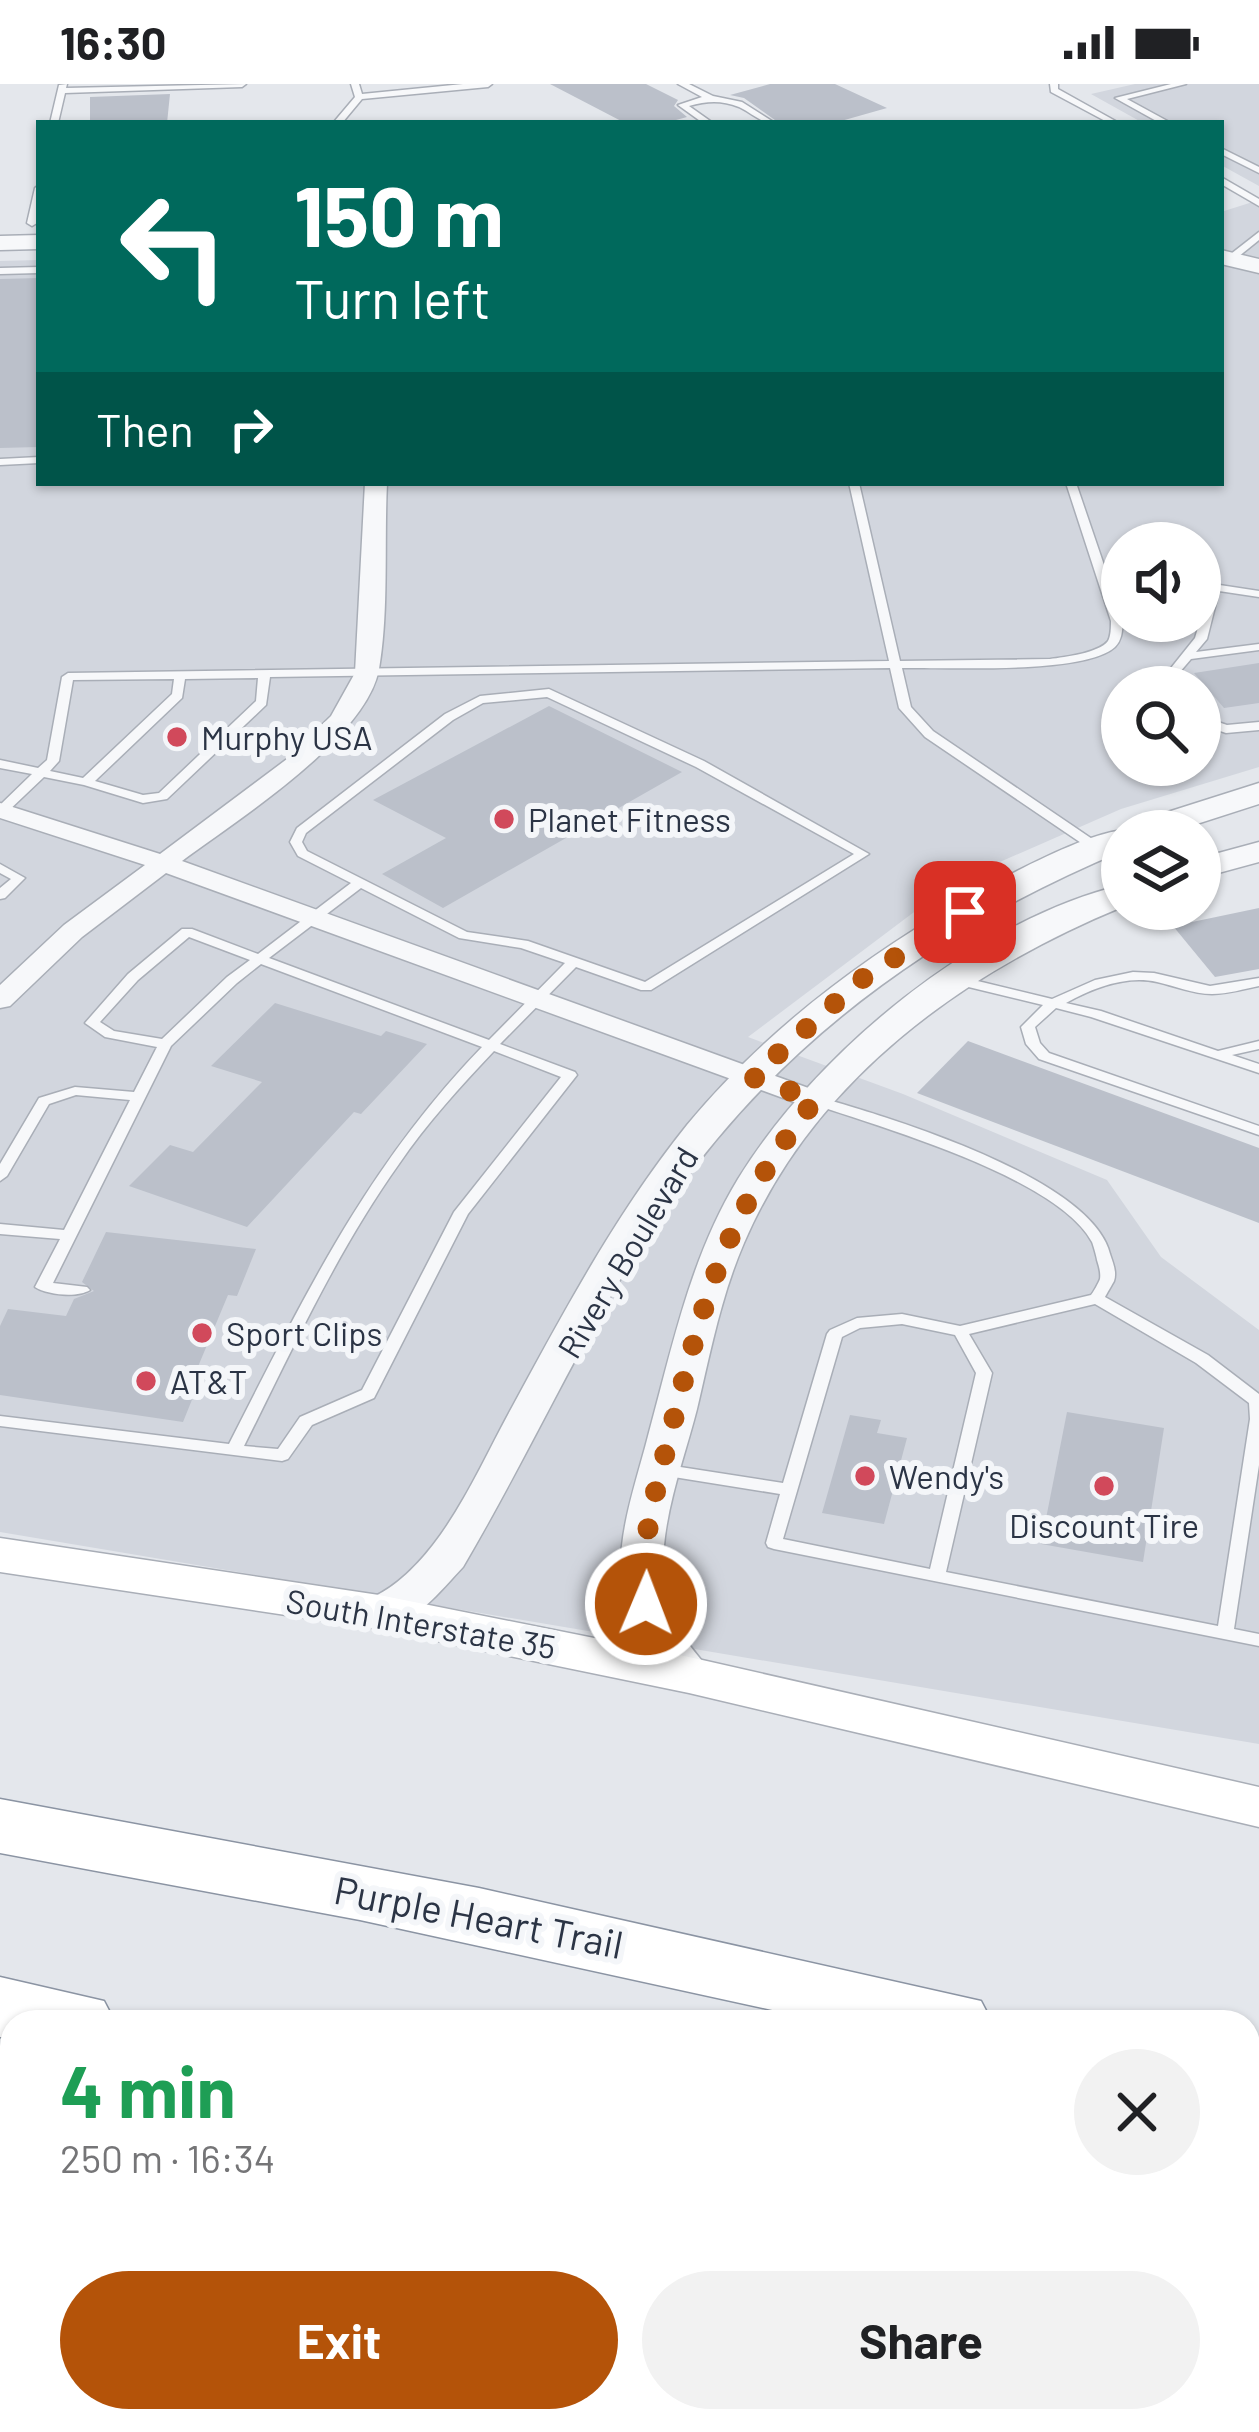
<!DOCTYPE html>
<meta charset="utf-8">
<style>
:root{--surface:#fff;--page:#f2f2f2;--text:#202124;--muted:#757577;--accent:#b45309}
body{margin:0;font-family:Barlow,sans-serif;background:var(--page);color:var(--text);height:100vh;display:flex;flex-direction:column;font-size:45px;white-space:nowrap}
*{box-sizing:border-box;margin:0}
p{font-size:39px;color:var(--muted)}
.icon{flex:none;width:66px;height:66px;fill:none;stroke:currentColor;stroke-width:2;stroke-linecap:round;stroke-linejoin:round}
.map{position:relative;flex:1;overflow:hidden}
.drawer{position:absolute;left:0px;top:1926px;width:1260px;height:423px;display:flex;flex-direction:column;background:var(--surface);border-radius:36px 36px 0 0;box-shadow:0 3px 9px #0004}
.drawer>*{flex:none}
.top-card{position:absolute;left:36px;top:36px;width:1188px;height:366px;border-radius:0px;box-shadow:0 3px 9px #0004;background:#00695c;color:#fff;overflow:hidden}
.fabs{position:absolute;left:1101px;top:438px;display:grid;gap:24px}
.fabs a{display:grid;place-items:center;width:120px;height:120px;border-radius:50%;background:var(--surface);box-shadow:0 3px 9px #0004;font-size:60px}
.pin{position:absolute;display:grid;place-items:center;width:102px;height:102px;color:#fff;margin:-51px;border-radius:24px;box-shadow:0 6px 18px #0006}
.me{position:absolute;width:132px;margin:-66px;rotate:1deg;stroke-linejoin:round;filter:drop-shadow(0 0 9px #0008)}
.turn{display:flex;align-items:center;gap:42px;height:252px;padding:0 60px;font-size:54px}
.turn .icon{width:156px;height:156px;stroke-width:2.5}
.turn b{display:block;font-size:84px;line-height:102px}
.then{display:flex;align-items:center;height:114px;padding:0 60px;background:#0003;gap:24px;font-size:45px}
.round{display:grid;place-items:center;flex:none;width:126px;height:126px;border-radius:63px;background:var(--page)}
.headline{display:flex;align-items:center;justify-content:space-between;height:204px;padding:0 60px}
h1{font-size:72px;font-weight:700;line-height:90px;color:#1e9e55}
.action{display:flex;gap:24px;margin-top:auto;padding:24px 60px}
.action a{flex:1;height:138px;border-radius:72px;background:var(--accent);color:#fff;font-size:48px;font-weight:700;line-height:138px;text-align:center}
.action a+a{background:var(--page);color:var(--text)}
.status{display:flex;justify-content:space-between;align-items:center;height:84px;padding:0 60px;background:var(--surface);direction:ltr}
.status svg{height:33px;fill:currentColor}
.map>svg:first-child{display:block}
.built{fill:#d2d6de;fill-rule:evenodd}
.building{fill:#bbc0ca}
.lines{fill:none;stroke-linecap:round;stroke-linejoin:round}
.service-casing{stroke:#a9aeb7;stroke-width:3}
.minor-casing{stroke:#a9aeb7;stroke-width:3}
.tertiary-casing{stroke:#a9aeb7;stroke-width:3}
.secondary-casing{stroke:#a9aeb7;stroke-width:3}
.motorway-casing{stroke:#8b94a3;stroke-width:3}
.service{fill:#f7f8fa;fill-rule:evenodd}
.minor{fill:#f7f8fa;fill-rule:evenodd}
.tertiary{fill:#f7f8fa;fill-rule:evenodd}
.secondary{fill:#fff;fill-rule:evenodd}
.motorway{fill:#fff;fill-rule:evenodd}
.route{stroke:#b45309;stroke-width:21;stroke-dasharray:0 37.8}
.poi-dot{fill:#d1495b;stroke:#f4f6f9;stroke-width:4.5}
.labels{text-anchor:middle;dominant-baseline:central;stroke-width:12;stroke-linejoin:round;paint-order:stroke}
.poi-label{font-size:33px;fill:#2b3445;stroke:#f4f6f9;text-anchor:start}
.street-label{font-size:33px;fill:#2b3445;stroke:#f4f6f9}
.near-street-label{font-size:39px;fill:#2b3445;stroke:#f4f6f9}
</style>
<div class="status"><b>16:30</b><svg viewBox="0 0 49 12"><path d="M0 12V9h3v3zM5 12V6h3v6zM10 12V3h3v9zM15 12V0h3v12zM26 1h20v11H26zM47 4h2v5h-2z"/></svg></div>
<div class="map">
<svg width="1259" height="2348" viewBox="0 0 1259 2348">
<rect width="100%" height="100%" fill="#e4e7ec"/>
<g class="built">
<polygon points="1135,0 1259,0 1259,102 1221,81 1221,39 1143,39 1091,10"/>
<path d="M1259 116V683L1121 725 954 798 748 953 903 1010 1107 1096 1161 1173 1259 1246V1660L0 1448V177L39 176V399H1221V128ZM1122 459H1200V537H1122ZM1122 603H1200V681H1122Z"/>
</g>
<g class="building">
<polygon points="550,0 646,0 678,16 674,22 687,33 665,39 625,39"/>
<polygon points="770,0 835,0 887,24 834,39 779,39 744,14 730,11"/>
<polygon points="170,10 167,39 90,39 90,13"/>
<polygon points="39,194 39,363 0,364 0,195"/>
<polygon points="1259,579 1259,619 1224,624 1194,589"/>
<polygon points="549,622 682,688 443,824 382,790 446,754 373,716"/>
<polygon points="1259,824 1259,885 1215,893 1173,842"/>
<polygon points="275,919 381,952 386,947 427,960 361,1030 354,1028 247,1143 129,1102 170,1061 193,1068 262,998 211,982"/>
<polygon points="968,957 1259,1064 1259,1139 917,1009"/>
<polygon points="106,1148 256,1165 237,1212 228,1211 197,1285 204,1286 183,1338 0,1311 0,1242 8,1225 66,1232 74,1215 94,1207 82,1198"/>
<polygon points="1067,1328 1164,1344 1143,1478 1041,1460"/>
<polygon points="850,1331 881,1336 877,1349 907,1354 884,1440 822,1429"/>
</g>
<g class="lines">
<defs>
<g id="service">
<polygon points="67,0 66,4 246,0 242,3 65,9 58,39 50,39 59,1"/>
<polygon points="351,0 359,0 362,10 463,0 492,0 488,3 362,15 342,39 333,39 355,13"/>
<path d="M678 0H689L713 12 742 18 775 39C760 39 752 29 739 23 721 16 707 17 689 22L713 39H703L678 21 702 13Z"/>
<polygon points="1050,0 1058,0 1058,5 1119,39 1109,39 1051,8"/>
<polygon points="1171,0 1186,0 1127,15 1171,39 1160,39 1115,14"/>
<polygon points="1221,64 1259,83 1259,89 1221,70"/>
<polygon points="1221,93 1259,115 1259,122 1221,100"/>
<polygon points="39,101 37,139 32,142 27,139 35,104"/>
<polygon points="1259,148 1259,156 1233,177 1227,177 1227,173"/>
<polygon points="39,183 39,189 0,190 0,184"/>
<polygon points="39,373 39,379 0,381 0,375"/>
<path d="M849 399H859L900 577 1050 575C1065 573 1099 569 1108 557 1111 552 1111 543 1111 537L1066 399H1076L1123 537C1122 547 1122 556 1115 563 1085 591 946 583 902 584L911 623 933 647 1101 761V767H1093L925 653 899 624 890 584 270 593 266 621 167 715 143 719 84 701 44 693 5 730H0V721L32 690 0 684V676L38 684 47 676 62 593 68 589 889 577ZM258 594 256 617 159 709 143 711 95 697 182 614 185 595ZM174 595 172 610 83 694 50 687 59 677 73 596Z"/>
<polygon points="1200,498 1259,507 1259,513 1219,507 1207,555 1196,568 1259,560 1259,566 1191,575 1179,589 1182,603 1170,603 1167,589 1195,554 1209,506 1200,504"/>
<path d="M549 605 704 677 869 770 651 906H641L576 883 500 960 575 988 577 991 468 1130 374 1314 312 1341 288 1375 282 1377 0 1342V1332L229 1360C304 1213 366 1083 482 963L261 880 237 899 171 962 53 1199 87 1203 90 1206C78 1214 47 1211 35 1203L60 1155 0 1150V1140L64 1146 130 1016 76 1011 49 1020 7 1092 0 1097V1080L39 1014 75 1003 134 1008 157 963 105 953 85 939 128 890 182 845H192L258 870 351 799 298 772 290 758 297 744 445 630 480 612ZM547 613 696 683 854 770 645 898 528 857 467 848 307 767 302 758 306 749 453 636 483 619ZM361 804 459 854 521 864 565 879 489 956 269 874ZM189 853 250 876 227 893 162 955 114 947 100 938 138 896ZM494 967 561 993 454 1128 362 1306 300 1333 278 1365 244 1362C292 1266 337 1167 399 1080 427 1039 460 1003 494 967Z"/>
<polygon points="1200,632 1227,641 1259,638 1259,646 1226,649 1200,640"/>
<polygon points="0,780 25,794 5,814 0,815 0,804 11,795 0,789"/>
<path d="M1133 888 1154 889 1210 902 1259 894V902C1244 905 1228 910 1212 910 1193 910 1175 902 1157 898 1126 891 1093 904 1066 919L1101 927 1218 967 1259 957V965L1232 971 1259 980V989L1091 933 1056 924 1035 943 1040 959 1049 969 1259 1042V1051L1039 975 1026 960 1021 943 1043 921 952 899 950 896 957 892 1052 915 1095 896Z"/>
<path d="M815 1012C885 1032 1091 1093 1110 1170 1113 1179 1117 1188 1114 1197 1113 1199 1106 1211 1105 1213L1208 1271 1259 1310V1381L1234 1545 1259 1550V1562L774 1465 768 1463 766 1459 780 1410 655 1390 653 1386 655 1382 661 1380 783 1399 827 1250 830 1246 857 1234 902 1230 960 1242 1091 1211C1093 1209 1099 1198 1100 1195 1101 1189 1099 1182 1097 1176 1097 1174 1093 1160 1092 1158 1057 1093 880 1043 810 1019L808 1016 810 1013ZM1095 1220 1196 1279 1249 1319 1250 1335 1218 1542 946 1488 992 1289 969 1250ZM902 1240 955 1251 976 1289 930 1485 783 1455 842 1253 860 1244Z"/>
</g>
<g id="minor">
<path d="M365 399H387C384 458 389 528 379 585 366 655 237 736 182 777L825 1010 829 1016 825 1022H805L166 789 82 853 10 922 0 924V901L64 841 145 781 0 734V719L160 770 287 675 331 632 355 589Z"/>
<polygon points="1097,756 1122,769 1122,789 1084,764 1088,759"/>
</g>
<g id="tertiary">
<polygon points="39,151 39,165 0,166 0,152"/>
<polygon points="1221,166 1259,175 1259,189 1221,180"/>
<path d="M1259 699V720L1175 747H1122V767C943 842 787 951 674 1111 593 1227 535 1361 463 1483 436 1511 407 1553 363 1539L357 1528 363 1517C391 1508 415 1484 433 1461 464 1421 486 1371 510 1327 563 1229 617 1128 687 1041 763 949 858 877 960 818 996 797 1088 747 1126 746L1130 740Z"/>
<polygon points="1259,758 1259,778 1200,794 1200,774"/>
<path d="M1122 801V823C962 889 814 996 744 1159 721 1212 710 1270 697 1325 681 1389 644 1475 675 1539 684 1558 701 1573 712 1591L705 1603C678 1611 670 1599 654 1579 635 1554 623 1527 621 1495 618 1447 636 1399 648 1352 672 1264 690 1174 738 1095 816 968 975 837 1122 801Z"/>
</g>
<g id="secondary">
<polygon points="0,1454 379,1511 689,1573 1259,1703 1259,1743 689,1609 379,1545 0,1488"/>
<polygon points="0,2208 12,2211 12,2263 0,2260"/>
<polygon points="414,2337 511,2337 516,2348 419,2348"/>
</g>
<g id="motorway">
<polygon points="0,1715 479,1804 981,1917 992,1938 827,1938 360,1836 0,1769"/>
<polygon points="0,1893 104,1917 115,1938 12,1938 12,1955 0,1953"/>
<polygon points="1248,1975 1259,1978 1259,2042 1248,2039"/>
<polygon points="1248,2171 1259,2174 1259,2244 1248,2241"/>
</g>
</defs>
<use href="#service" class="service-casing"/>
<use href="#minor" class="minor-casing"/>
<use href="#tertiary" class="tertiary-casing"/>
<use href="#secondary" class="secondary-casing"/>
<use href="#motorway" class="motorway-casing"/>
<use href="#service" class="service"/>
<use href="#minor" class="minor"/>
<use href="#tertiary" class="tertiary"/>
<use href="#secondary" class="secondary"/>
<use href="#motorway" class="motorway"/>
</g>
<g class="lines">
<path class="route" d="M646 1520C638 1466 655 1410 668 1358 704 1215 722 1135 815 1016L752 993 862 895 965 828"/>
</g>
<g class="poi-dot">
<circle cx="177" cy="653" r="12"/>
<circle cx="504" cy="735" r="12"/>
<circle cx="202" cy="1249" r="12"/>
<circle cx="146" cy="1297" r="12"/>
<circle cx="865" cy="1392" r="12"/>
<circle cx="1104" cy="1402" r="12"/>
</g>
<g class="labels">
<g class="poi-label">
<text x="201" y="653">Murphy USA</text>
<text x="528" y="735">Planet Fitness</text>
<text x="226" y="1249">Sport Clips</text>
<text x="170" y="1297">AT&amp;T</text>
<text x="889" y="1392">Wendy's</text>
<text x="1104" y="1441" text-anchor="middle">Discount Tire</text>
</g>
<g class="street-label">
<text transform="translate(627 1168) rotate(-59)">Rivery Boulevard</text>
<text transform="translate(421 1539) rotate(10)">South Interstate 35</text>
</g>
<g class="near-street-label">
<text transform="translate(479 1832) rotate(11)">Purple Heart Trail</text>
</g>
</g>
</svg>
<div class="fabs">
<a><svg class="icon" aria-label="sound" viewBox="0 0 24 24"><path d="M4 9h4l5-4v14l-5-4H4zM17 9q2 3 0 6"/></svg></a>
<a><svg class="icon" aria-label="search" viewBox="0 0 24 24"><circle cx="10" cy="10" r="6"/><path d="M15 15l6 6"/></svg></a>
<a><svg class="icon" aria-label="layers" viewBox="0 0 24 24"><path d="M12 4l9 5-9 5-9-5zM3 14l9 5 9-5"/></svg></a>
</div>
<div class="pin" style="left:965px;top:828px;background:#d93025"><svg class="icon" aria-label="arrive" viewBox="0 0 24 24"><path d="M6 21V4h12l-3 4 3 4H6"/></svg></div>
<svg class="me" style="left:646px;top:1520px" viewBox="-20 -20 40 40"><circle r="17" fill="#b45309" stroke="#fff" stroke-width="3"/><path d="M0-11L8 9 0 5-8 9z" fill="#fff"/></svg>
<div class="top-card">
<div class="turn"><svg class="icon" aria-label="left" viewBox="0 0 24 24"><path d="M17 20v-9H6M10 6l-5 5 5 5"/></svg><div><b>150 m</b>Turn left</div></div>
<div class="then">Then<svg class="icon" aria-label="right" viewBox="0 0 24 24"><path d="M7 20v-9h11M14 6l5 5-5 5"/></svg></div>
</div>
<section class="drawer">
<div class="headline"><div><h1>4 min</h1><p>250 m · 16:34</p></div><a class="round"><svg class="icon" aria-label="close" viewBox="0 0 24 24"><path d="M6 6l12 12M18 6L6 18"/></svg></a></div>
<div class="action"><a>Exit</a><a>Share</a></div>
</section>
</div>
